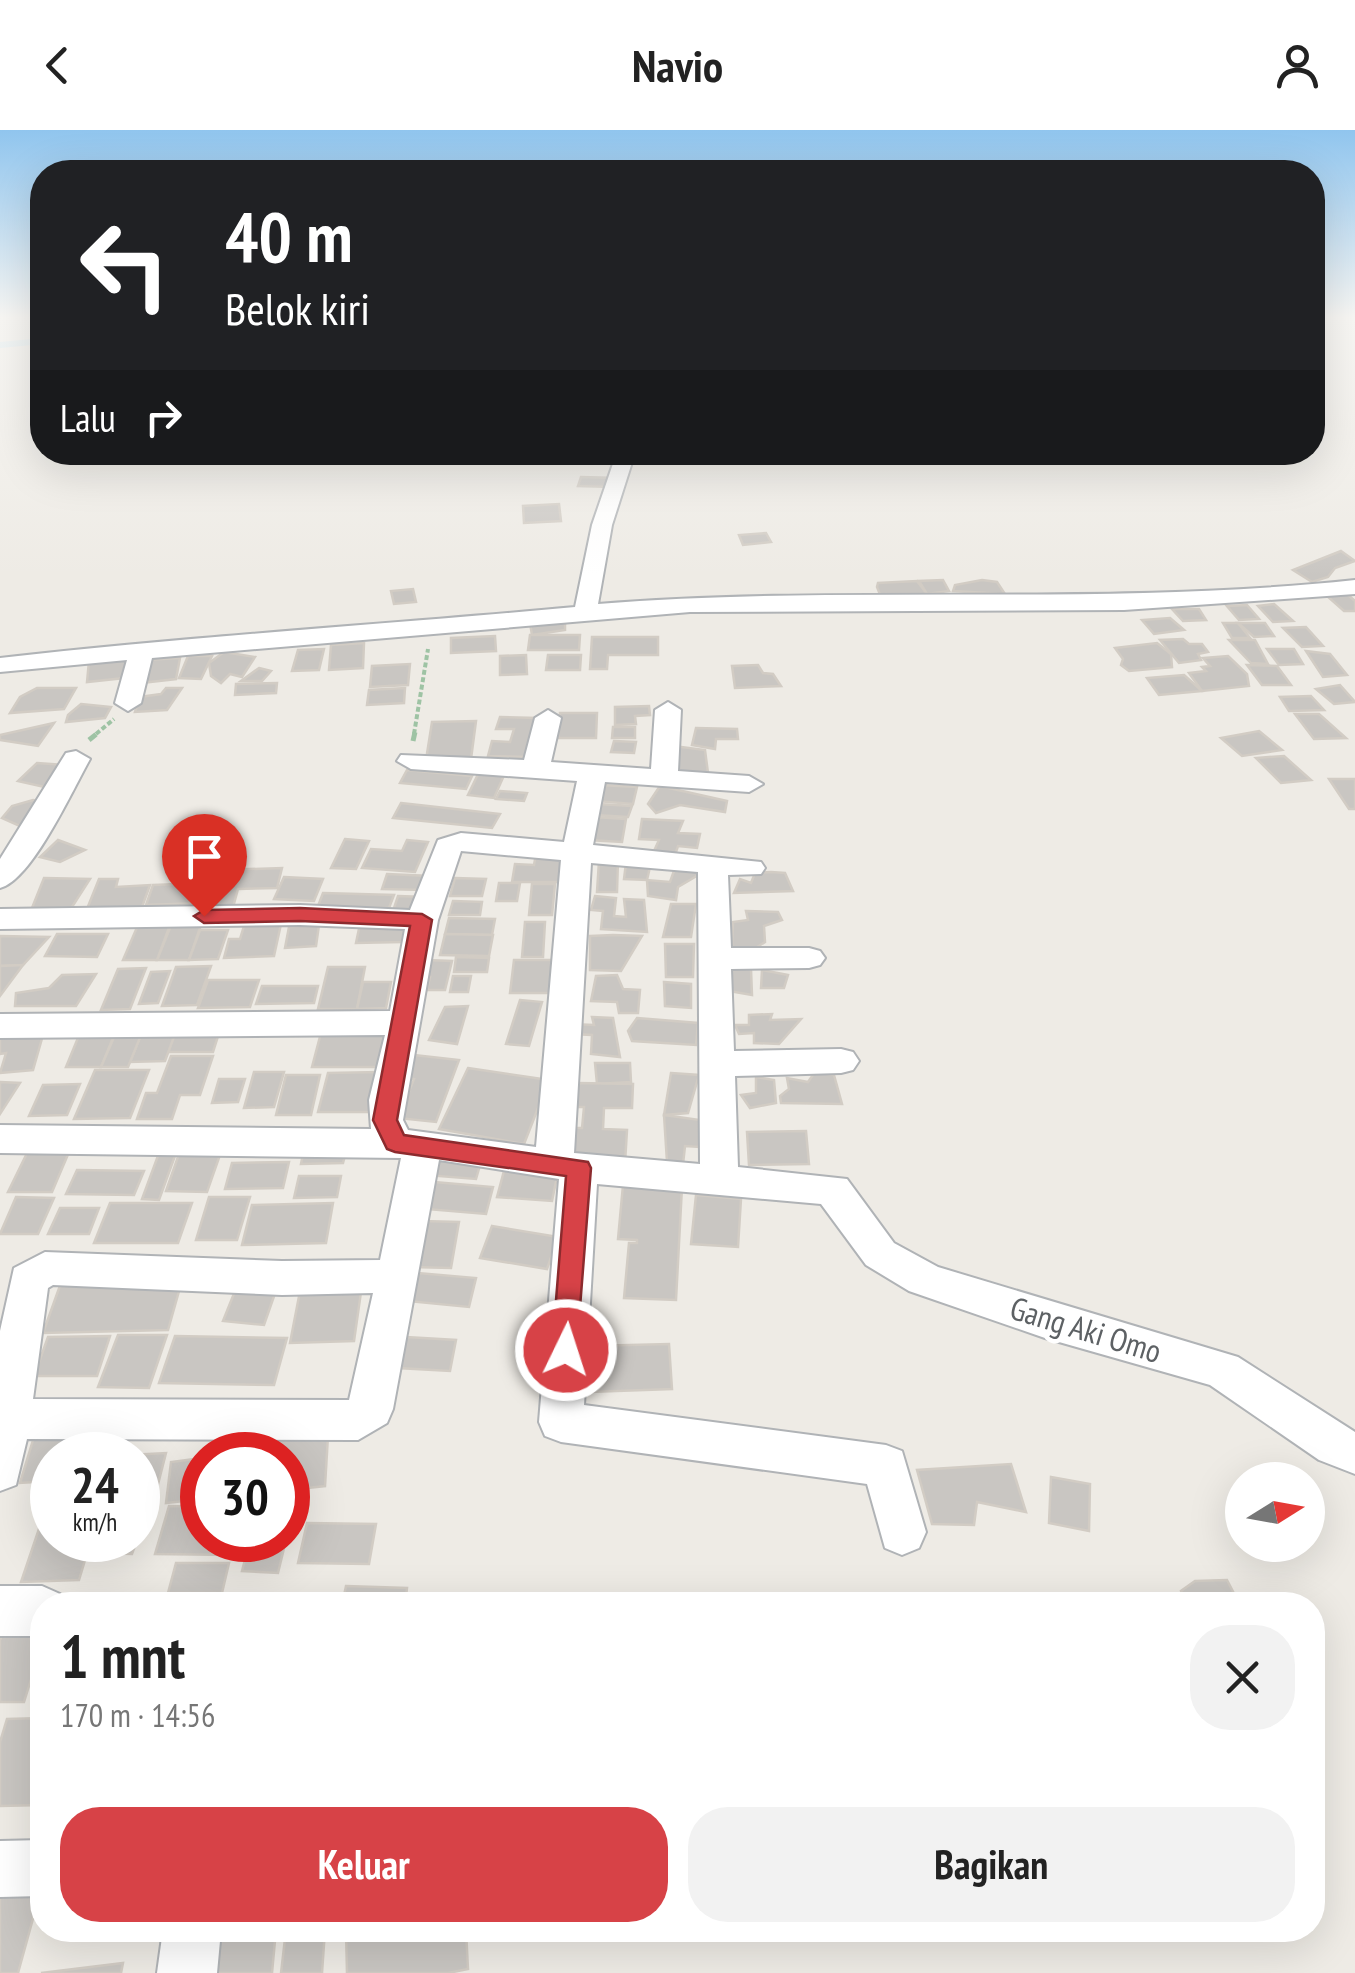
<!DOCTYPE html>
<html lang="id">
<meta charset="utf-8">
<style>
:root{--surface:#fff;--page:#f2f2f2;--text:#222;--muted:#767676;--accent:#d74247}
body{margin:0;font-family:"PT Sans Narrow",sans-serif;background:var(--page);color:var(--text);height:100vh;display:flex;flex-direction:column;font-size:38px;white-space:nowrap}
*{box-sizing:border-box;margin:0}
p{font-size:32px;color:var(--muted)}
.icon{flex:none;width:55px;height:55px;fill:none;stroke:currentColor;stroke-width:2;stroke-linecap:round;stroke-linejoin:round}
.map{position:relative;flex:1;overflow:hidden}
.drawer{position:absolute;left:30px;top:1462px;width:1295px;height:350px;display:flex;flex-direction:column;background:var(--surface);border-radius:40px;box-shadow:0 10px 40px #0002}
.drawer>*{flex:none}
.guide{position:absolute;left:30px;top:30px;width:1295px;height:305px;border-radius:40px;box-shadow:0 10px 40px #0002;background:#202124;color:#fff;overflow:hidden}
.needle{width:65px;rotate:79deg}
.buttons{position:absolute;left:1225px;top:1332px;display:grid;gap:20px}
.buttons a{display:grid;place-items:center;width:100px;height:100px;border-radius:50%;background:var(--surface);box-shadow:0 10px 40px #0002;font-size:50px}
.speed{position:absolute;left:30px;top:1302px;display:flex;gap:20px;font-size:50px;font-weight:700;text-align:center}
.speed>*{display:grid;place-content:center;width:130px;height:130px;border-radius:50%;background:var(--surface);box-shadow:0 10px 40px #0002;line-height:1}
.speed small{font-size:25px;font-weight:400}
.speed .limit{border:15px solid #d22;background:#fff;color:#111}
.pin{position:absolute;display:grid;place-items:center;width:85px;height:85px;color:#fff;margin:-102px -42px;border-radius:50% 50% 50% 0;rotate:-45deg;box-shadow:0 0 10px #0007}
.pin .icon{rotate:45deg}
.me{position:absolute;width:110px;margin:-55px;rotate:4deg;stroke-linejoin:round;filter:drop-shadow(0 0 8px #0008)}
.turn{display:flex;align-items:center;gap:35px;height:210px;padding:0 30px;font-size:45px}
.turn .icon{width:130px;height:130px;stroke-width:2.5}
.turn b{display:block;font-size:70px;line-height:85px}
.then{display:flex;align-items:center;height:95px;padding:0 30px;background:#0003;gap:20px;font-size:38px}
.round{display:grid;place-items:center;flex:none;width:105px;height:105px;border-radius:40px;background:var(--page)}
.overview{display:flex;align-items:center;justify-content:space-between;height:170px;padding:0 30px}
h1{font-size:60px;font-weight:700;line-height:75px}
.cta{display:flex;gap:20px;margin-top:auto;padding:20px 30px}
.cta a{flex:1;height:115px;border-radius:40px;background:var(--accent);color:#fff;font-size:40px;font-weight:700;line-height:115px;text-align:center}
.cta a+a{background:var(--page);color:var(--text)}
header{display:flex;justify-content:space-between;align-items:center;height:130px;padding:0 30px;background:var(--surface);font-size:45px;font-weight:700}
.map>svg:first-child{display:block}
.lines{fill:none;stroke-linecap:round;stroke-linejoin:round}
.stream{stroke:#addef6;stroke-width:6}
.building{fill:#c9c6c2;stroke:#d2ccc4;stroke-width:2.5}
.street-casing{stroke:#b0b3b6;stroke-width:4}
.path-far1{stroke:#9ec3a4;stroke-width:4;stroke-dasharray:5 2.5;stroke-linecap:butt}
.path{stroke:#9ec3a4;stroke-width:5;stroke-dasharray:9 4;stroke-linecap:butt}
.street{fill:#fff;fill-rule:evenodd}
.route{fill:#d74247;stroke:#8c2b2e;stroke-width:2.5}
.labels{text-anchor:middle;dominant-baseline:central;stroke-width:9;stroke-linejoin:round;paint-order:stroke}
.near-street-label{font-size:32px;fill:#5d6164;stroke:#fff}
</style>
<header><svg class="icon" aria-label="back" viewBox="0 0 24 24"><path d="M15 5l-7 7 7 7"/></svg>Navio<svg class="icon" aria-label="person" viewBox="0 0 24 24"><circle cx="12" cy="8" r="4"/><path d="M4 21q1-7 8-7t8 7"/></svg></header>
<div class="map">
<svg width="1355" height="1843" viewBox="0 0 1355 1843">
<rect width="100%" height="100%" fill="#eeebe5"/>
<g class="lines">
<polyline class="stream" points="0,215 42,211"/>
</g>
<g class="building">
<polygon points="581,347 616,348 614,357 578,356"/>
<polygon points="559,374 561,391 524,393 523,376"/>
<polygon points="766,403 771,412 743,415 739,405"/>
<polygon points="1341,421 1355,431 1335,438 1328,447 1312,452 1293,440"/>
<polygon points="943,450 949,461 927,464 919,451"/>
<polygon points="982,450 997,452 1005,464 953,461 955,455"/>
<polygon points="917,451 927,464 881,467 877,457 878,453"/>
<polygon points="413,459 416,472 394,474 391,461"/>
<polygon points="1347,464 1355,471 1355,481 1344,481 1327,466"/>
<polygon points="1274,474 1293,491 1273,492 1258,476"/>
<polygon points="1247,475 1259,489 1239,490 1227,476"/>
<polygon points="1172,479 1199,479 1206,490 1183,491"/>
<polygon points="1170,488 1184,500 1154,504 1142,490"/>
<polygon points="565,489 565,500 532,505 530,493"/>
<polygon points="1223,493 1238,493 1250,508 1232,508"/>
<polygon points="1238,493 1265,493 1274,506 1254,507"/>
<polygon points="1306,497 1323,516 1302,517 1283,498"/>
<polygon points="530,505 580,505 579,520 528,520"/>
<polygon points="495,506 496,521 451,523 451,508"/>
<polygon points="592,507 658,507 658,525 608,525 607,539 590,539"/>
<polygon points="1183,509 1189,514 1202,514 1208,522 1198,524 1201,530 1179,533 1160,510"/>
<polygon points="1229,510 1255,510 1268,534 1251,533"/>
<polygon points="364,513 363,538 329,540 331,515"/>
<polygon points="1157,513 1171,524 1172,537 1129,541 1121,535 1123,529 1115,518"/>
<polygon points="324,519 319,540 292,541 298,520"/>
<polygon points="1267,519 1294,519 1303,534 1279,535"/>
<polygon points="1306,521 1330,524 1347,545 1323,547"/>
<polygon points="224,522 255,527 242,547 230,544 221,553 211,546 209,533"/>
<polygon points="526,525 527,544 500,545 500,526"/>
<polygon points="548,525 581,525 580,540 546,540"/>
<polygon points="188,526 212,526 201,549 179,548"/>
<polygon points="1228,526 1247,544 1249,556 1202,561 1189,543 1206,541 1202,537 1210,536 1203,528"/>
<polygon points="180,528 176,549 141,553 145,530"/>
<polygon points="127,529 124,548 87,552 89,531"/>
<polygon points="410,534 408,555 370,557 372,536"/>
<polygon points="758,535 763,543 773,544 781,556 735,558 732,536"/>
<polygon points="1247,535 1277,536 1291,555 1262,555"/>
<polygon points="259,538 271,541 262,551 241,551"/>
<polygon points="1184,545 1202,561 1159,565 1147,548"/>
<polygon points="277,553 276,563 235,565 236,554"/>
<polygon points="1340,555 1355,572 1334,574 1316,559"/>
<polygon points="37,558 76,558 64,579 10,583 20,567"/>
<polygon points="166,558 182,558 167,580 135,582 140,567 161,564"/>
<polygon points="405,558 404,573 367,575 369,560"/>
<polygon points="1311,566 1324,580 1289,581 1280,567"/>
<polygon points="81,574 111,577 105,588 66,592 68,585"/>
<polygon points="649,576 650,585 635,586 636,594 615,595 615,577"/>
<polygon points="560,583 597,583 596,608 558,608"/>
<polygon points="1295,584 1319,584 1346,608 1314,609"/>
<polygon points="500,587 537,588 527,627 488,626 492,611 510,612 514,599 496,599"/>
<polygon points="476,591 471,629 426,630 432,592"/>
<polygon points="54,593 38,616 0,610 0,605"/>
<polygon points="613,597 635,597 635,608 612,608"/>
<polygon points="696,598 737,599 738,609 716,609 715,619 692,615"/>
<polygon points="1259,601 1282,620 1242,626 1221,608"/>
<polygon points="614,611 636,612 634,623 611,622"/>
<polygon points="666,615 705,620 708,643 671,641"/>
<polygon points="1284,626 1311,650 1281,653 1256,628"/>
<polygon points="37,633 66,635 44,657 18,651"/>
<polygon points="407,640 472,646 466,659 400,653"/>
<polygon points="480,640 505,643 494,668 468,665"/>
<polygon points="1329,649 1355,649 1355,679 1349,679"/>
<polygon points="600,655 637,657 633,674 595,671"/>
<polygon points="660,656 727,671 725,682 680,675 656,683 648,674"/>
<polygon points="500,661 527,663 524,671 496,669"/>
<polygon points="33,670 46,673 22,697 2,688 12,676"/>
<polygon points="401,673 500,684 492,698 393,688"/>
<polygon points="597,674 632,676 628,687 594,685"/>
<polygon points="594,687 626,689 622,712 588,710"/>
<polygon points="642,689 683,691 678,703 700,704 697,718 678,716 675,725 654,721 659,710 639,709"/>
<polygon points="345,709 369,711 356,739 331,738"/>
<polygon points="58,710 85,720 60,732 40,727"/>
<polygon points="407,710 428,712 415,742 362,738 371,719 402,721"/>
<polygon points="536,724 565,725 561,752 512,752 515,734 534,735"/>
<polygon points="599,731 618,731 617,762 597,762"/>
<polygon points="626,733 650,737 647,750 624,749"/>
<polygon points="282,738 277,758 238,759 232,781 206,782 219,740"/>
<polygon points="675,738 695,739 700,744 678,757 676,770 648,766 647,750 670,752"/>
<polygon points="771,742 785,743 793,761 734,763 740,749 751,753 755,743"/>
<polygon points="387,744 430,746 425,760 382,759"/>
<polygon points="284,747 323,749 314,771 274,769"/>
<polygon points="44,748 90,749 72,777 32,778"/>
<polygon points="455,748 486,749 482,766 450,766"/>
<polygon points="99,749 118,749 116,757 150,755 142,777 87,779"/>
<polygon points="205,753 200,773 146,775 153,755"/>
<polygon points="499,753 520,753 517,771 496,771"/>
<polygon points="532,754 555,754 552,785 529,785"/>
<polygon points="323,763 394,765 389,778 318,776"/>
<polygon points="398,766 425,767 421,782 393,781"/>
<polygon points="595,766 616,768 614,786 626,787 624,769 644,770 647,802 601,799 603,781 591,780"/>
<polygon points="453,771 482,772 480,785 449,785"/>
<polygon points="671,774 696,774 691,807 663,807"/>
<polygon points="746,781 778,782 782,790 764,796 765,812 754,819 732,817 733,792 748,790"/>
<polygon points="449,788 495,789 492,805 445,804"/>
<polygon points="202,792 189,830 157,830 172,793"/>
<polygon points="525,792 545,792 543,827 522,827"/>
<polygon points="281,794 274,826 224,828 229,809 240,809 244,796"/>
<polygon points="360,794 405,794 402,812 356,813"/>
<polygon points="138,795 170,795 157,830 123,830"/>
<polygon points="319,795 316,816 285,818 289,797"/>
<polygon points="200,800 228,800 218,829 189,830"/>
<polygon points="57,804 108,804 97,827 45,826"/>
<polygon points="445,804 493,805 489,826 440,825"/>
<polygon points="0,806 49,807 23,835 0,836"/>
<polygon points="590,806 613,805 642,806 621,841 590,840"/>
<polygon points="665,814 694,814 693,847 666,847"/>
<polygon points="456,827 489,828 487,842 454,842"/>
<polygon points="426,830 452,831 445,860 427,860 430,847 422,847"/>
<polygon points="514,830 557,830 554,863 510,863"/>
<polygon points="23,835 0,866 0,836"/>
<polygon points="211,836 197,875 162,876 176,837"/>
<polygon points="328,837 365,837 357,879 318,879"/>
<polygon points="146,838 130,879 101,880 118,839"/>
<polygon points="751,839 752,865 729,861 732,840"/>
<polygon points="762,840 788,845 784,858 761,858"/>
<polygon points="170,841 158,873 139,874 151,842"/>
<polygon points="96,844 76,876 15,876 16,863 49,858 62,845"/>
<polygon points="617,845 623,859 640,860 638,883 619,883 617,872 591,871 596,846"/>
<polygon points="453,846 471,846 468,862 450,862"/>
<polygon points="208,850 259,850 250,877 198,878"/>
<polygon points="363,852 391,852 386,878 357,879"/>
<polygon points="664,852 691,854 691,878 665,876"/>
<polygon points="262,856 318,856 314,873 256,874"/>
<polygon points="520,870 542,872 529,916 506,914"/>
<polygon points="468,876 457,914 429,910 445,877"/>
<polygon points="772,884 770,890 801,889 779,914 754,913 754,903 739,904 735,895 749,895 749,885"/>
<polygon points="592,887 613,888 620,927 591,924 592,905 572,904 572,894 594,895"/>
<polygon points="637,888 698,893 696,915 632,911 628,901"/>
<polygon points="387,898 379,937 312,937 322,899"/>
<polygon points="80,903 115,903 101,937 66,937"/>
<polygon points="175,903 219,903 213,922 168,922"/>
<polygon points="175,904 165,931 130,932 141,905"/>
<polygon points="43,905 33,940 0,943 6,923 0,924 0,908"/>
<polygon points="115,905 141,905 128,937 101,937"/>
<polygon points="414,925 459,930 436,992 398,988 414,949 404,948"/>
<polygon points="171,926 213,926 200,965 180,965 172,989 137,989 146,963 157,963"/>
<polygon points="595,933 630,933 631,952 597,954"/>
<polygon points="468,938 549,950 524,1014 439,999"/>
<polygon points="95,940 149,940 130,988 74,989"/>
<polygon points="254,942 284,942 274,977 244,978"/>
<polygon points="380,942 372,982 318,982 328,943"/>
<polygon points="815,942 834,945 842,974 781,973 780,966 789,959 787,948 808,952"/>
<polygon points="671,943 699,945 688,983 664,985"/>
<polygon points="286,945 320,945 311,985 276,985"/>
<polygon points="756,947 774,950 776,973 750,978 741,965 756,963"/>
<polygon points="219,949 245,949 238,972 212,973"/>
<polygon points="0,952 20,953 0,984"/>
<polygon points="577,953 633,954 632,978 604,978 603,999 627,1000 625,1033 562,1032 565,998 582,998 584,977 574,977"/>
<polygon points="80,954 67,985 29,986 43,955"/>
<polygon points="664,985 700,990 699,1017 685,1016 683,1034 667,1032"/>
<polygon points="806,1001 809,1034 749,1035 747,1002"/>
<polygon points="31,1015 72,1015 52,1062 8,1062"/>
<polygon points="347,1018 343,1033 301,1034 304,1019"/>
<polygon points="180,1021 221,1022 207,1062 166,1061"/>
<polygon points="159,1023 176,1023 159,1070 142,1069"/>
<polygon points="432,1024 482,1028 476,1049 425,1045"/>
<polygon points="289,1032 283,1058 225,1059 232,1033"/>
<polygon points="505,1037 558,1042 552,1071 497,1067"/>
<polygon points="77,1040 144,1041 134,1065 66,1064"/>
<polygon points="299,1046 341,1046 337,1067 294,1068"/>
<polygon points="434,1052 493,1057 486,1084 426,1079"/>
<polygon points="623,1055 682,1057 676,1170 624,1168 629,1113 637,1113 637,1110 618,1109"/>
<polygon points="696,1065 741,1069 738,1117 691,1114"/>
<polygon points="16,1067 54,1068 38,1104 0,1104"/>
<polygon points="209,1067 250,1067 237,1110 196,1110"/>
<polygon points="110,1073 192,1073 178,1113 94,1113"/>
<polygon points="333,1073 326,1113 242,1115 252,1075"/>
<polygon points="60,1078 99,1078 89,1104 48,1104"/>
<polygon points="421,1091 459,1092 451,1138 412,1137"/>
<polygon points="492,1096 558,1107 547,1139 480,1128"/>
<polygon points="406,1142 476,1148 469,1177 397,1170"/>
<polygon points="241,1146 280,1149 264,1195 223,1191"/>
<polygon points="183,1147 168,1200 43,1203 62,1150"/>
<polygon points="362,1155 354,1211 290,1213 301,1156"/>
<polygon points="118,1205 167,1205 149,1258 98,1257"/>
<polygon points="110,1206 97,1246 34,1246 48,1207"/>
<polygon points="175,1206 287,1208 274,1255 159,1253"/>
<polygon points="406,1207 456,1210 450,1241 398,1238"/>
<polygon points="669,1214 672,1259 590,1262 590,1216"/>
<polygon points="102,1294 93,1325 52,1325 52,1351 20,1353 37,1297"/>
<polygon points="328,1306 325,1356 288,1360 288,1325 251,1325 253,1313"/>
<polygon points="166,1323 155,1366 138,1367 138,1325 128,1325"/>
<polygon points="202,1328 202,1369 166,1373 171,1332"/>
<polygon points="1011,1334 1026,1382 977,1372 974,1395 932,1394 917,1340"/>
<polygon points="1051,1347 1090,1354 1089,1401 1049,1393"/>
<polygon points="169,1376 202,1377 202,1410 237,1410 233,1425 155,1424"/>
<polygon points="44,1384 52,1384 52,1410 91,1410 79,1450 21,1452"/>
<polygon points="307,1393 376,1394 369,1434 298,1433"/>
<polygon points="101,1410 137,1410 132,1424 97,1423"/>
<polygon points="250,1410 286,1410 278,1443 242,1441"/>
<polygon points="176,1433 229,1433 222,1463 168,1463"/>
<polygon points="1227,1450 1240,1475 1188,1475 1181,1461 1195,1451"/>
<polygon points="346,1456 407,1458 405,1475 342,1475"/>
<polygon points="5,1497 42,1497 42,1514 24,1572 0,1572 0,1510"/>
<polygon points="42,1588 42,1675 0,1676 0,1612 7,1589"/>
<polygon points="0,1756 42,1756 18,1843 0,1843"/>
<polygon points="208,1800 276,1800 272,1843 202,1843"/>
<polygon points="286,1800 325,1800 322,1843 281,1843"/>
<polygon points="346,1800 466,1800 468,1839 448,1843 347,1843"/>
<polygon points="123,1833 121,1843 41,1843"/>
</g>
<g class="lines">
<defs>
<g id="street">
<path d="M617 322 634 326 612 395 598 474C850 454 1103 477 1355 450V464L1124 480 690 482 152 528 141 573 128 581 115 573 127 530 0 542V528C190 506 382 495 575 477L592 395Z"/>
<path d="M668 572 681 580 678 641 749 646 763 654 749 662 605 652 593 715 761 732 765 738 761 744 728 745 731 818H809L820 821 825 828 820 835 809 838 731 839 734 921 841 919 853 922 859 931 853 940 841 943 735 946 738 1037 847 1049 894 1113 938 1137 1238 1227 1355 1302V1344L1319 1330 1210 1255 1045 1208 909 1161 866 1135 821 1074 597 1054 584 1275 886 1315 902 1321 926 1402 919 1418 902 1425 885 1418 867 1354 561 1312 545 1306 539 1292 559 1049 439 1030 393 1279 387 1293 358 1310 27 1309 16 1355 0 1361V1201L14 1138 45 1122 282 1131 380 1130 401 1028 0 1023V995L371 999 369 970 385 905 0 908V884L390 881 405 799 300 795 0 799V779L300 775 410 780 438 710 461 703 564 712 577 651 411 639 397 631 401 625 524 630 535 588 548 580 561 588 551 632 651 639 655 580ZM461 721 561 730 536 1017 408 1000 403 990 438 790ZM591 733 698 742 700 1034 574 1023ZM53 1155 282 1165 373 1163 349 1270 33 1269 48 1158Z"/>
<path d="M76 621 90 629C73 659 32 750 0 758V729L66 623Z"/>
<polygon points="0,1456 42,1456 60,1464 64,1475 42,1475 42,1506 0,1506"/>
<polygon points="42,1710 42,1766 0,1767 0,1711"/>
<polygon points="163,1800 221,1800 217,1843 157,1843"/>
</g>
</defs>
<use href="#street" class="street-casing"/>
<g class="path-far1">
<polyline points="96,604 114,589"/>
<polyline points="414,604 428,519"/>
</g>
<g class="path">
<polyline points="89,610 99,602"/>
<polyline points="413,611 415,602"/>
</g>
<use href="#street" class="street"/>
</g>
<linearGradient id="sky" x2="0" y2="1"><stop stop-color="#90c5ee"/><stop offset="0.42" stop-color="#f7f6f3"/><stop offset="1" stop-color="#f7f6f3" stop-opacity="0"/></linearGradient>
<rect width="1355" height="446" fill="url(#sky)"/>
<polygon class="route" points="300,778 422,784 432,790 397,990 404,1005 588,1032 591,1038 576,1228 556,1228 552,1220 566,1046 395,1022 387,1019 373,990 410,796 300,791 204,793 194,786 204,780"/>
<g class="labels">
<g class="near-street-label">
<text transform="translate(1086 1199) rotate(17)">Gang Aki Omo</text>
</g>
</g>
</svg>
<div class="buttons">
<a><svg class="needle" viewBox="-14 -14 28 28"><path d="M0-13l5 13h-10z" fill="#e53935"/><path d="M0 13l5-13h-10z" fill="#767676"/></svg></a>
</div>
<div class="speed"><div>24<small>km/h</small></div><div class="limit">30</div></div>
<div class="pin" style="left:204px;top:786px;background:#d93025"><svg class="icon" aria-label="arrive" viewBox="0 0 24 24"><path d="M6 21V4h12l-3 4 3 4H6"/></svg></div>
<svg class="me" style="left:566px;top:1220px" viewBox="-20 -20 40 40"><circle r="17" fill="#d74247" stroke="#fff" stroke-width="3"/><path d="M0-11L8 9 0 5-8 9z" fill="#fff"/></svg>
<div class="guide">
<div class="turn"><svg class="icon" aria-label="left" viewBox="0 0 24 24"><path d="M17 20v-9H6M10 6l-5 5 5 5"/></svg><div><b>40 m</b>Belok kiri</div></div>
<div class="then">Lalu<svg class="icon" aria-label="right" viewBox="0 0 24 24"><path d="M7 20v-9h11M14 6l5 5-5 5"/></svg></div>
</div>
<section class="drawer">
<div class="overview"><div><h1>1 mnt</h1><p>170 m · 14:56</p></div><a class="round"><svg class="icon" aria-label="close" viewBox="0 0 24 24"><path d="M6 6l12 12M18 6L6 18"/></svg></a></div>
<div class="cta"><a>Keluar</a><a>Bagikan</a></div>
</section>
</div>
